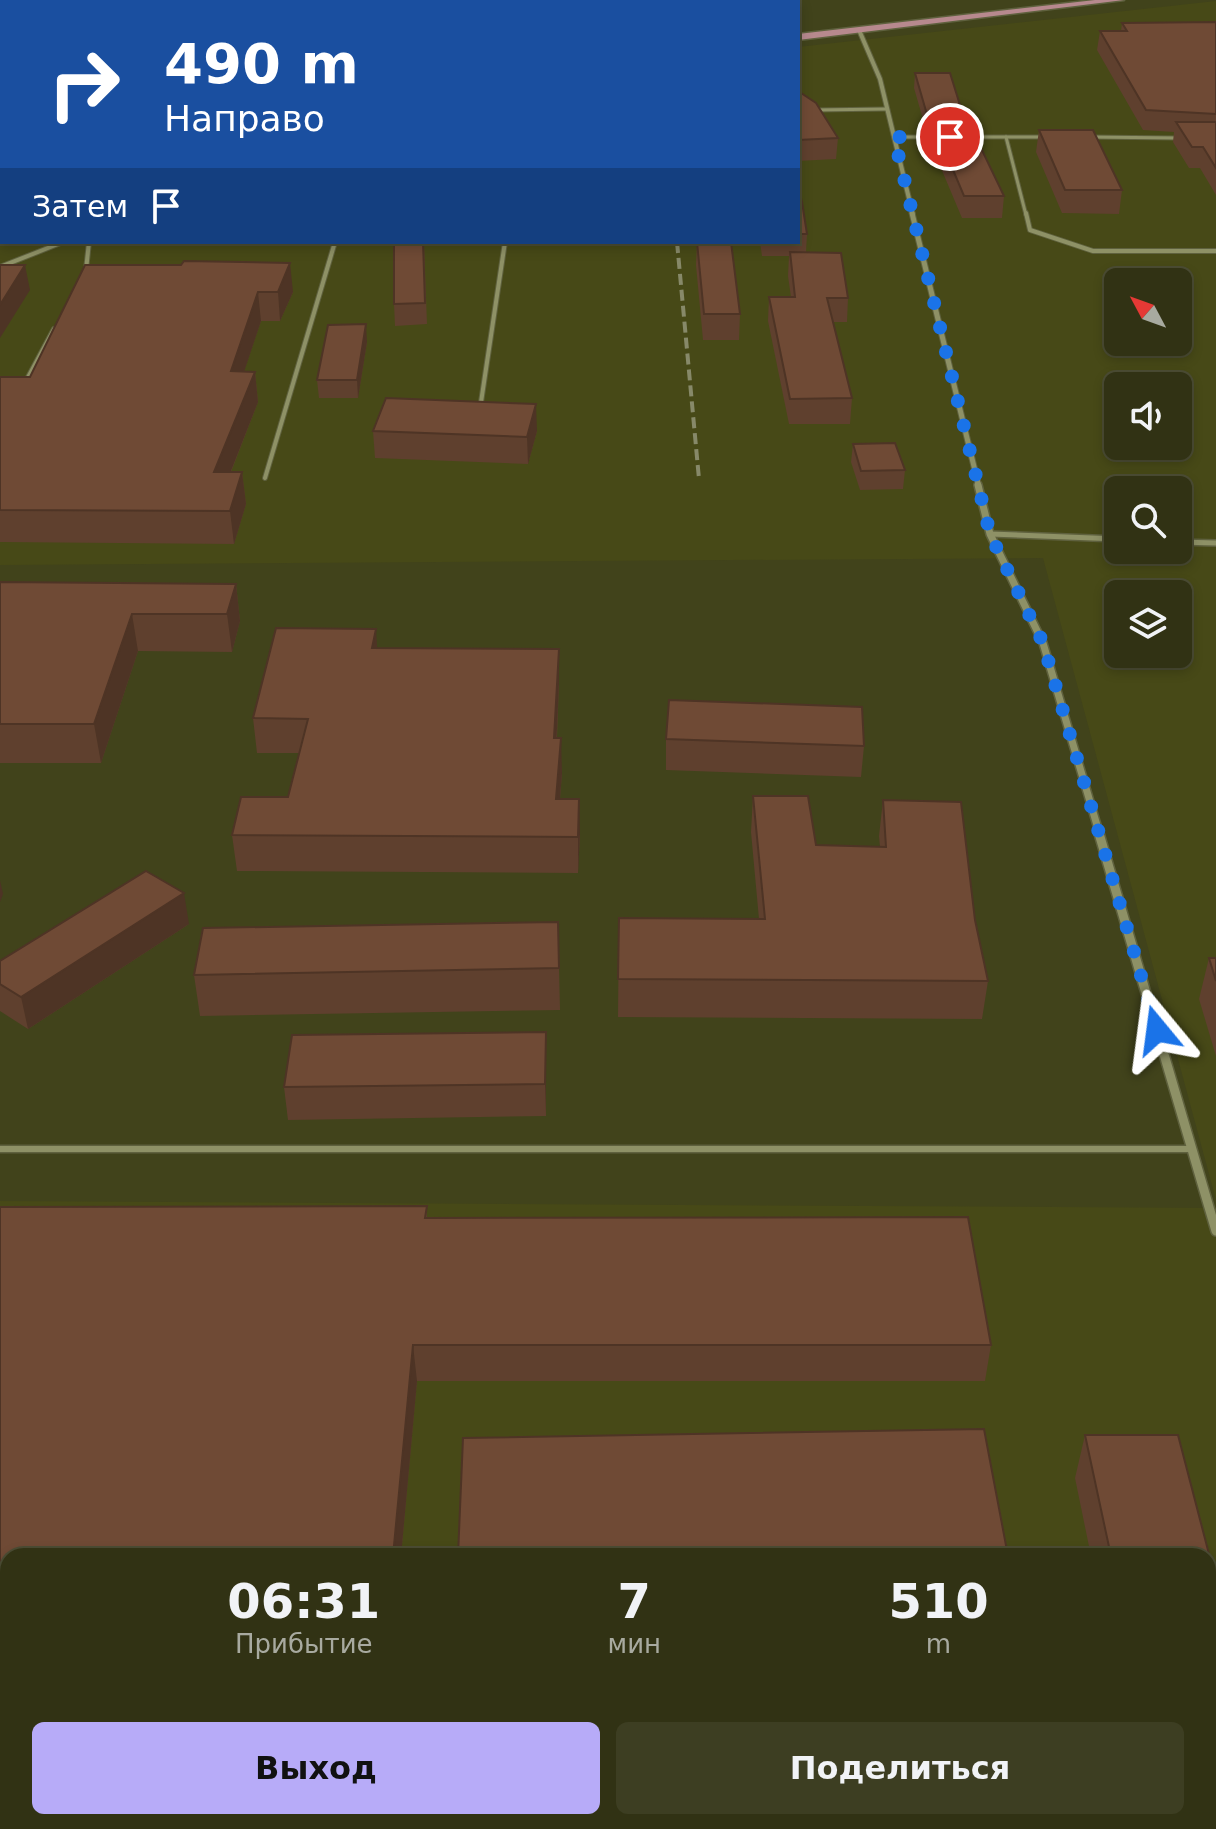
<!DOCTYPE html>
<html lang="ru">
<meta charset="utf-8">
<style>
:root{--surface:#313214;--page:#3d3e22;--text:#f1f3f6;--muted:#a8aaa0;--line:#4c4d34;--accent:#b7abf8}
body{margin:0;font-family:"DejaVu Sans",sans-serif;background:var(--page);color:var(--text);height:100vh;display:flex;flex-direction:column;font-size:30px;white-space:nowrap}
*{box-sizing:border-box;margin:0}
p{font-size:26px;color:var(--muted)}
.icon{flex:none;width:44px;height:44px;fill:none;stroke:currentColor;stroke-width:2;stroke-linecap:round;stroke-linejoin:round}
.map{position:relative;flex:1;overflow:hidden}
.panel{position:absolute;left:0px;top:1548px;width:1216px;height:282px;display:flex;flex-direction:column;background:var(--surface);border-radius:24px 24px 0 0;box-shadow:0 4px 12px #0003,0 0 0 2px var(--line)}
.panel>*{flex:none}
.guide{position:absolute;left:0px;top:0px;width:800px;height:244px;box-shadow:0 4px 12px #0003,0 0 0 2px var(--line);background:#1a4fa0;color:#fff;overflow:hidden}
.needle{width:52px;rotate:311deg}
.controls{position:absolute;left:1104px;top:268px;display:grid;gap:16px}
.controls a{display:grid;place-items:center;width:88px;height:88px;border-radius:12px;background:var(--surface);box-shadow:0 4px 12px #0003,0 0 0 2px var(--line);font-size:40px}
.pin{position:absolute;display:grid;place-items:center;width:68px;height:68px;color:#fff;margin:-34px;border:4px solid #fff;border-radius:50%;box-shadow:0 2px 8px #0007}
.me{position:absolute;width:88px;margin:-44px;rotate:344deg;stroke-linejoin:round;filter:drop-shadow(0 0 6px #0008)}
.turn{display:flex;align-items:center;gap:28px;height:168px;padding:0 32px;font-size:36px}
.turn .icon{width:104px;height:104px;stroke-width:2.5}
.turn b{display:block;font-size:56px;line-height:68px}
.then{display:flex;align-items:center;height:76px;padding:0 32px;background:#0003;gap:16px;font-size:30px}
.eta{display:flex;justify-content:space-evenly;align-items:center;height:136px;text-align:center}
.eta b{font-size:48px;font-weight:700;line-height:56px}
.action{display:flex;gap:16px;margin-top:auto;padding:16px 32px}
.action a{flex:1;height:92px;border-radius:12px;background:var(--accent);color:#111;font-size:32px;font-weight:700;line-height:92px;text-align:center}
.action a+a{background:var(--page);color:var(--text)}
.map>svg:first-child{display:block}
.built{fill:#474917;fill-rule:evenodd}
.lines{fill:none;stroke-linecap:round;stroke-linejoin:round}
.service-far3-casing{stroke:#5f613e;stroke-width:5}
.service-far2-casing{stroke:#5f613e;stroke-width:6}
.service-far1-casing{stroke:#5f613e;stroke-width:8}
.service-casing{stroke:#5f613e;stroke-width:9}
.minor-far3-casing{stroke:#5f613e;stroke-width:6}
.minor-far2-casing{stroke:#5f613e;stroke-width:7}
.minor-far1-casing{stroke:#5f613e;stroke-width:10}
.minor-casing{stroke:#5f613e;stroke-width:12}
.primary-casing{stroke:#5f613e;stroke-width:3}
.service-far3{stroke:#8e9166;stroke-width:3}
.service-far2{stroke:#8e9166;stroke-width:4}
.service-far1{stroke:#8e9166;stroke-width:5}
.service{stroke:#8e9166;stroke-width:6}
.minor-far3{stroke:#8e9166;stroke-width:4}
.minor-far2{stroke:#8e9166;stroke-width:5}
.minor-far1{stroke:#8e9166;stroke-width:7}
.minor{stroke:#8e9166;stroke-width:9}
.primary{fill:#b7898e;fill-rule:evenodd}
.rail-far1{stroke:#878969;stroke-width:3;stroke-dasharray:8 4;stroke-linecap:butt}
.rail{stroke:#878969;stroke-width:4;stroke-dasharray:11 5;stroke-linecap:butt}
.wall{fill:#5f402e}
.shaded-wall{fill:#4e3425}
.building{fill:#6f4a35;stroke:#4e3425;stroke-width:2}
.route{stroke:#1a73e8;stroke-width:14;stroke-dasharray:0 25.2}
</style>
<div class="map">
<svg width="1216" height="1829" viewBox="0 0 1216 1829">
<rect width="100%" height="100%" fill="#41431b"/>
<g class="built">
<path d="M1216 1V1200L1043 558 0 565V136L2 242H798V47ZM1118 282H1178V342H1118ZM1118 386H1178V446H1118ZM1118 490H1178V550H1118ZM1118 594H1178V654H1118Z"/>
<path d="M0 1201 1216 1208V1829H0ZM8 1556H1208V1822H8Z"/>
</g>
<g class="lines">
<defs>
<g id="service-far3">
<polyline points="815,110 887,109"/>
<polyline points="894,137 938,137"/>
<polyline points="969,137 1046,137"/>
<polyline points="1006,137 1026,215"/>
<polyline points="1089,137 1178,138"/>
</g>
<g id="service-far2">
<polyline points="1026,213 1030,230 1093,251 1216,251"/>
<polyline points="0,267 63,242"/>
<polyline points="86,270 89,242"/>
<polyline points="25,383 54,329"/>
<polyline points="480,409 505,242"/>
<polyline points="265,478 335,242"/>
</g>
<g id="service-far1">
<polyline points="990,534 1118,539"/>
<polyline points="1178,542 1216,543"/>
</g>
<polyline id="service" points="0,1149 1192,1149"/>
<polyline id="minor-far3" points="859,30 880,79 913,215"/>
<polyline id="minor-far2" points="912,213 979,487"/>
<polyline id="minor-far1" points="978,485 990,534 1043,643 1099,832"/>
<polyline id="minor" points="1098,830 1216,1231"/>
<g id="primary">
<polygon points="1095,0 1124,0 798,40 798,34"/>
<rect x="0" y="128" width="2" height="6"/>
</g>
</defs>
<use href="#service-far3" class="service-far3-casing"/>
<use href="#service-far2" class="service-far2-casing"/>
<use href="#service-far1" class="service-far1-casing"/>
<use href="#service" class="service-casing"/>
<use href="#minor-far3" class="minor-far3-casing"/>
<use href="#minor-far2" class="minor-far2-casing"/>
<use href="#minor-far1" class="minor-far1-casing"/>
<use href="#minor" class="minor-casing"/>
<use href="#primary" class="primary-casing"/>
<use href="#service-far3" class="service-far3"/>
<use href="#service-far2" class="service-far2"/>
<use href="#service-far1" class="service-far1"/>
<use href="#service" class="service"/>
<use href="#minor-far3" class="minor-far3"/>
<use href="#minor-far2" class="minor-far2"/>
<use href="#minor-far1" class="minor-far1"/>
<use href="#minor" class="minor"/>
<use href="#primary" class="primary"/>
<polyline class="rail-far1" points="330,0 343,2"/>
<polyline class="rail" points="677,242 699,479"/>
</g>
<g class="wall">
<polygon points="1216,22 1216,195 1200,168 1189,168 1173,142 1174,132 1143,130 1097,50 1100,31 1121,31 1122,23"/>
<polygon points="915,73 964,118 964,120 1004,196 1002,218 962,218 930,142 931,133 927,133 914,88"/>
<polygon points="798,91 838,138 836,159 798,161"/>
<polygon points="1039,130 1122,190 1119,214 1062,213 1036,152"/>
<polygon points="798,188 807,234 806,252 848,298 847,322 833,322 852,398 850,424 789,424 768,321 769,297 791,297 788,276 789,256 762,256 760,242 798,242"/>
<polygon points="424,242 427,324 395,326 394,304"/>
<polygon points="697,242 740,314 739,340 703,340 696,265"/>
<polygon points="85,265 293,292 280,321 261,321 244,371 255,372 258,402 231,472 242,472 246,504 234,544 0,542 0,377 30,377"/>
<polygon points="367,342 358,398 319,398 317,380"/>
<polygon points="373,431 537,431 528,464 375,458"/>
<polygon points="853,444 905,470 903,489 860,490 851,462"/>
<polygon points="0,582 236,584 240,621 232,652 138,651 101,763 0,763"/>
<polygon points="377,648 559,649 559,683 557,738 562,773 560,799 580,834 578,873 237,871 232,835 288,797 299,753 257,753 253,718"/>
<polygon points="666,739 864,746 861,777 666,770"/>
<polygon points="753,796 816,845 880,847 879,836 883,800 975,920 988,981 982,1019 618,1017 619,918 759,919 751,832"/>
<polygon points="558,922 560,1010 200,1016 194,975"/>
<polygon points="189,924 28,1029 0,1011 0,961"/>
<polygon points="1209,958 1216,958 1216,1056 1199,999"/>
<polygon points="546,1064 546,1116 288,1120 284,1087"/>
<polygon points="427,1206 427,1218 991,1345 985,1381 417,1381 401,1556 8,1556 8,1822 376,1822 376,1829 0,1828 0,1207"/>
<polygon points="1085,1435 1178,1435 1216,1581 1216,1829 1148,1829 1147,1822 1208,1822 1208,1556 1091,1556 1075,1478"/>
</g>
<g class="shaded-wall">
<polygon points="290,263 293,292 280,321 278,292"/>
<polygon points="25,265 30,290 0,338 0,305"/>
<polygon points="258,292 261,321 234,402 231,371"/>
<polygon points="366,324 367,342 358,398 357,380"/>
<polygon points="255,372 258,402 218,504 214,472"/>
<polygon points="536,404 537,431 528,464 527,437"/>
<polygon points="242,472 246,504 234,544 230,511"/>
<polygon points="236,584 240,621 232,652 227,614"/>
<polygon points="132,614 138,651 101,763 94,724"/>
<polygon points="376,629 378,662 372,648"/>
<polygon points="559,649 559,683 555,773 554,738"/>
<polygon points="561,738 562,773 557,834 556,799"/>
<polygon points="579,799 580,834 578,873 578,837"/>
<polygon points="0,880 3,894 0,902"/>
<polygon points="184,893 189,924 28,1029 21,997"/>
<polygon points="546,1032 546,1116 545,1084"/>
<polygon points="413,1345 417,1381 401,1556 393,1556"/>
<rect x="368" y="1822" width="8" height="7"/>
</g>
<g class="building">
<polygon points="1216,22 1216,114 1146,110 1100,31 1127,31 1122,23"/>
<polygon points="915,73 950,73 964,118 928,118"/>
<polygon points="798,91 816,103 838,138 798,140"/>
<polygon points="932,120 968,121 1004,196 964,196"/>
<polygon points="1176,122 1216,122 1216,168 1203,147 1192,147"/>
<polygon points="1039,130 1093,130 1122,190 1065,190"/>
<polygon points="798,188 802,202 807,234 798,234"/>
<polygon points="394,242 423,242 425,303 394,304"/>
<polygon points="697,242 731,242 740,314 704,314"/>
<polygon points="790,252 841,253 848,298 827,298 852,398 790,399 769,297 795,297"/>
<polygon points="184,261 290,263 278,292 258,292 231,371 255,372 214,472 242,472 230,511 0,510 0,377 30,377 85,265 181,265"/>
<polygon points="0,265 25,265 0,305"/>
<polygon points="366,324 357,380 317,380 328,325"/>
<polygon points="386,398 536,404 527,437 373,431"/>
<polygon points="895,443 905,470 861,471 853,444"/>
<polygon points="0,582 236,584 227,614 132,614 94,724 0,724"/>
<polygon points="276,628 376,629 372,648 559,649 554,738 561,738 556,799 579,799 578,837 232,835 241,797 288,797 308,719 253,718"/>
<polygon points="669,700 862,707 864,746 666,739"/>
<polygon points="753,796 808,796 816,845 886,847 883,800 961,802 975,920 988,981 618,979 619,918 765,919"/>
<polygon points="146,871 184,893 21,997 0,984 0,961"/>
<polygon points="558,922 559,968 194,975 203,928"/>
<polygon points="1209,958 1216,958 1216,981"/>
<polygon points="546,1032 545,1084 284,1087 292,1035"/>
<polygon points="427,1206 425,1218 968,1217 991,1345 413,1345 393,1556 8,1556 8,1793 0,1793 0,1207"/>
<polygon points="984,1429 1008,1556 458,1556 463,1438"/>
<polygon points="1085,1435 1178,1435 1216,1581 1216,1829 1170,1829 1169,1822 1208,1822 1208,1556 1111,1556"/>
<polygon points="250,1822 368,1822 368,1829 249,1829"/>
<polygon points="429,1822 1084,1822 1085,1829 429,1829"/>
</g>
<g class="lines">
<polyline class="route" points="950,137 894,137 990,534 1043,643 1157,1030"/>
</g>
</svg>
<div class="controls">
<a><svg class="needle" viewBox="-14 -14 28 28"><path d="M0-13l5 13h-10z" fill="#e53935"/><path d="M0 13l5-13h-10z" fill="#a8aaa0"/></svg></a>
<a><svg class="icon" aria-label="sound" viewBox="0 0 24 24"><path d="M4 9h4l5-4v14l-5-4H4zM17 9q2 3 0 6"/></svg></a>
<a><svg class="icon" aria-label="search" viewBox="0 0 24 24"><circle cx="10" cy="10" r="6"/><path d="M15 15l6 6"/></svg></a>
<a><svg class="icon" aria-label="layers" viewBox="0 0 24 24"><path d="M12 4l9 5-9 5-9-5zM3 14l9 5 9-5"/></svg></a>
</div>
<div class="pin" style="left:950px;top:137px;background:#d93025"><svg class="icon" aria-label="arrive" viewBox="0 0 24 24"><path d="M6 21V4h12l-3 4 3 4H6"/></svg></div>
<svg class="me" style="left:1157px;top:1030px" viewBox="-20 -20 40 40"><path d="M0-17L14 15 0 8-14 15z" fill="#1a73e8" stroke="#fff" stroke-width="4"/></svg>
<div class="guide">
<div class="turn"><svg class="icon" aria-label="right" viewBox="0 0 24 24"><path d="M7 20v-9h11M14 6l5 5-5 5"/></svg><div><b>490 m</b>Направо</div></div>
<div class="then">Затем<svg class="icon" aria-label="arrive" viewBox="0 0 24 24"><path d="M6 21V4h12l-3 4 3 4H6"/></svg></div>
</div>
<section class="panel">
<div class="eta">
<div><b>06:31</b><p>Прибытие</p></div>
<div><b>7</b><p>мин</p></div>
<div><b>510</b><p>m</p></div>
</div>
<div class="action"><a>Выход</a><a>Поделиться</a></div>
</section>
</div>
